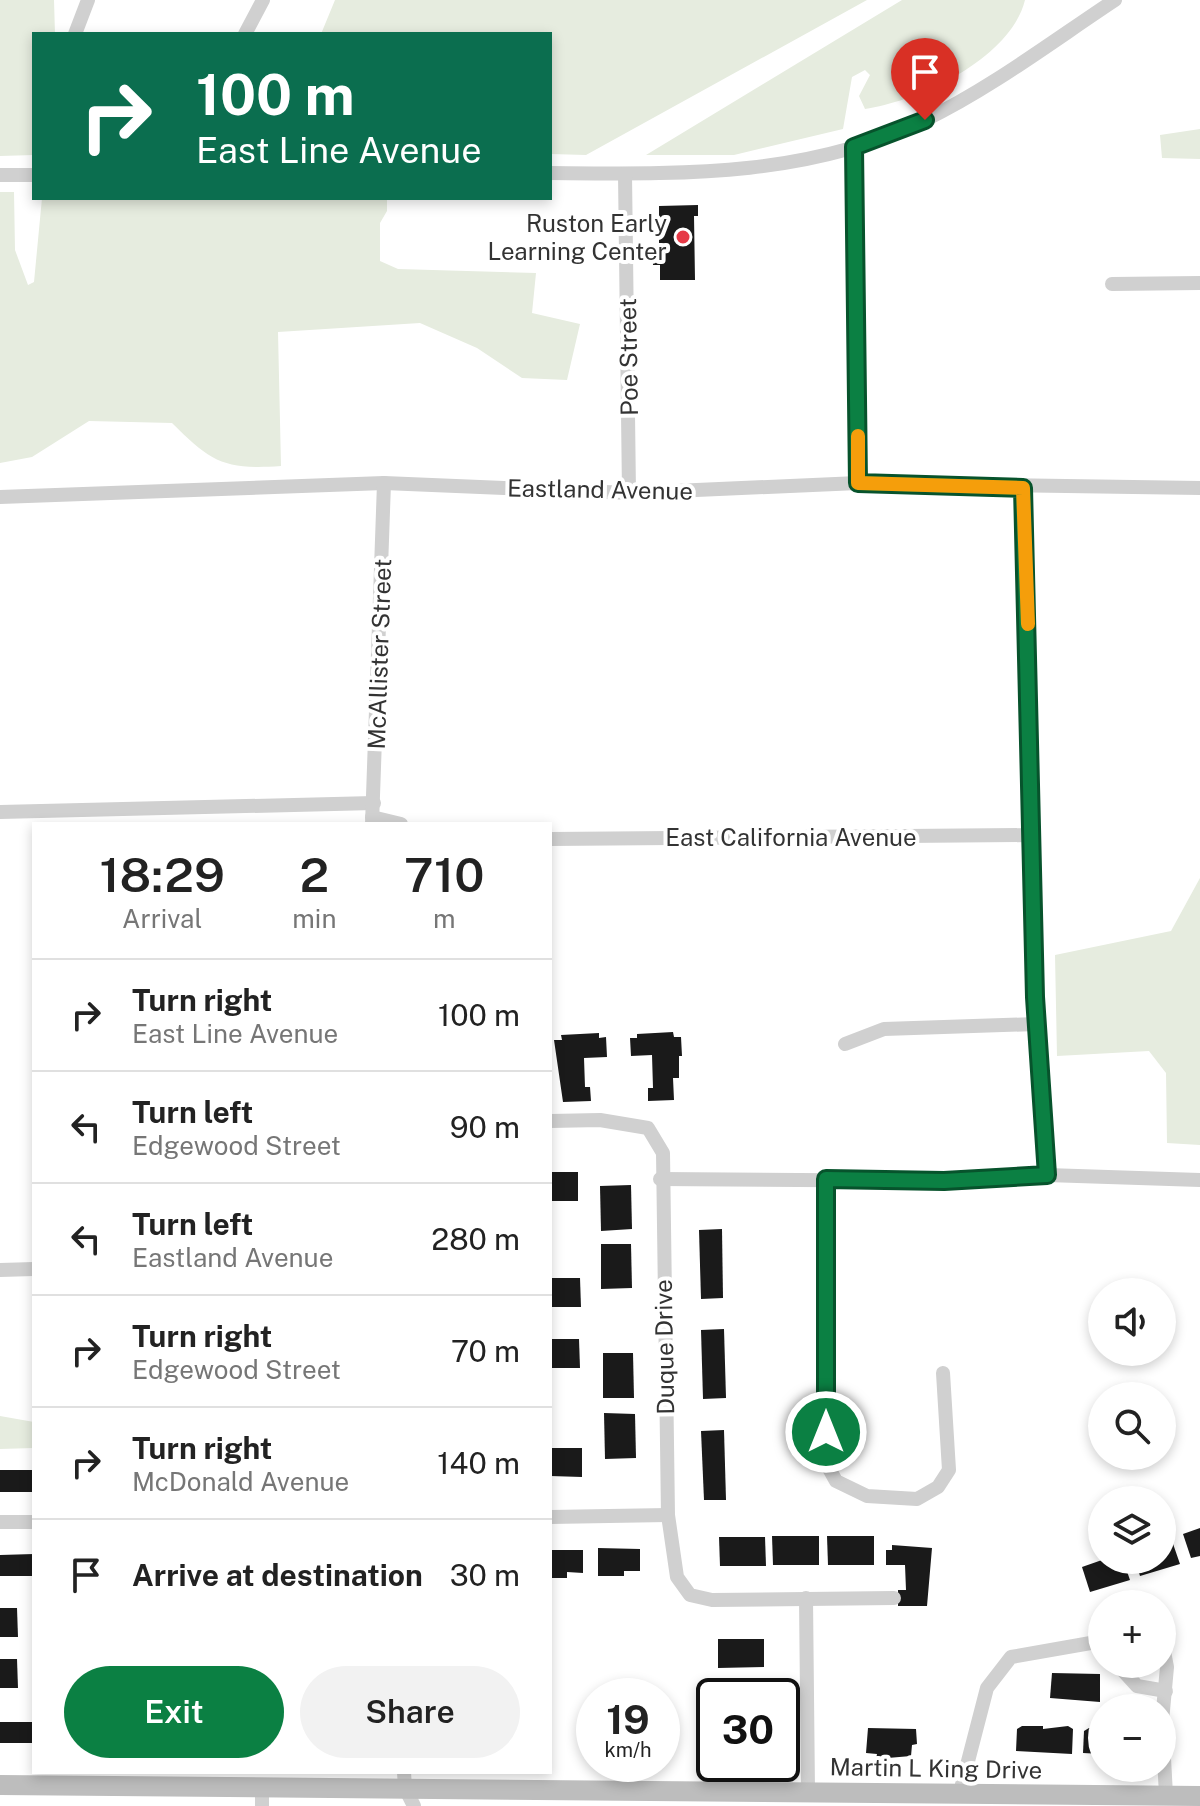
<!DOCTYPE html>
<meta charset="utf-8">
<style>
:root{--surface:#fff;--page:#f2f2f2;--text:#222;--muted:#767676;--line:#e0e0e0;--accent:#0b8043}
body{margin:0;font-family:"Public Sans",sans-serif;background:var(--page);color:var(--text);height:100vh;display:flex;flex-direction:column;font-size:30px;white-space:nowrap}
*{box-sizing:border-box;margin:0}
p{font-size:26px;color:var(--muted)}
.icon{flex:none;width:44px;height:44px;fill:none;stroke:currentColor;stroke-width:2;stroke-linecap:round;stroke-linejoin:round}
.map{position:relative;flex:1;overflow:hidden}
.side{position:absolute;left:32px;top:822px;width:520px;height:952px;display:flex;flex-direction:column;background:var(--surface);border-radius:0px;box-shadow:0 4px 12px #0003}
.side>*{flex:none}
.guide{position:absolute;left:32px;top:32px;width:520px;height:168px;border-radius:0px;box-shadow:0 4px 12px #0003;background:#0b6e4f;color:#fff;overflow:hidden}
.buttons{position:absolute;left:1088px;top:1278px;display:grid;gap:16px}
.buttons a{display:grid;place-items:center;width:88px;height:88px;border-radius:50%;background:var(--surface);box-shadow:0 4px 12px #0003;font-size:40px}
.speed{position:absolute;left:576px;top:1678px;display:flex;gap:16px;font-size:40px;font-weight:700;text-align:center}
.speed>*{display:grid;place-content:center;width:104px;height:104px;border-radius:50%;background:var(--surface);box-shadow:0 4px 12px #0003;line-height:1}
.speed small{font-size:20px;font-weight:400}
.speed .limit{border:4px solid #111;border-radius:12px;background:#fff;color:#111}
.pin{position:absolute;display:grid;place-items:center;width:68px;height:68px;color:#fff;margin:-82px -34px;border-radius:50% 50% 50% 0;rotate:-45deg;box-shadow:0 0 8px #0007}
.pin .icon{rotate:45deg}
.me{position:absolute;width:88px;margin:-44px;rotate:0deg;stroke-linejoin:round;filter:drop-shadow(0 0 6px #0008)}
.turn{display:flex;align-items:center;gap:28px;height:168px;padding:0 32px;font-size:36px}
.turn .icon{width:104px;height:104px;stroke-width:2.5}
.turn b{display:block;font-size:56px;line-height:68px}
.eta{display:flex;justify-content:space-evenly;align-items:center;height:136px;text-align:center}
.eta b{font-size:48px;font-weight:600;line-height:56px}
.button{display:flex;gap:16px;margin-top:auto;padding:16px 32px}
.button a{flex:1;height:92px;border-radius:48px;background:var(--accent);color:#fff;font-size:32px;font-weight:600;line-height:92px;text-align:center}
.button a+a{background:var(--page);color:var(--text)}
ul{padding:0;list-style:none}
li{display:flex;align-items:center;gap:24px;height:112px;padding:0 32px;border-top:2px solid var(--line)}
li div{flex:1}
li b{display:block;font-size:30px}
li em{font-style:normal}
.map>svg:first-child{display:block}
.green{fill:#e6ecdf}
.building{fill:#1a1a1a}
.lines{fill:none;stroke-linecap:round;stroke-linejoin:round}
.minor{stroke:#d0d0d0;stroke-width:14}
.secondary{stroke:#bdbdbd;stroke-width:20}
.route-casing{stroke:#07532c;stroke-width:20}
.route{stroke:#0b8043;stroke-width:14}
.slow{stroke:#f59e0b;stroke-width:14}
.poi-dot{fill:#e63946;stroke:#fff;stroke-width:3}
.labels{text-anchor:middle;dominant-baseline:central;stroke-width:8;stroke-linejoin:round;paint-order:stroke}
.poi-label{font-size:24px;fill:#333;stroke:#fff;text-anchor:end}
.street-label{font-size:24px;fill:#333;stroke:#fff}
</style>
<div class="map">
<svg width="1200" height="1806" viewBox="0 0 1200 1806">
<rect width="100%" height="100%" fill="#fff"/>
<g class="green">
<polygon points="0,0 54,0 55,34 34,34 34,155 0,156"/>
<polygon points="335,0 867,0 586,155 550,154 550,34 321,34"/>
<path d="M902 0H1025C1011 58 920 101 865 109L859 96 870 75 865 70 852 77 843 129 734 155H646Z"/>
<polygon points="1200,129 1200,159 1162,158 1160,135"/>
<path d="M0 192H14L15 250 28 285 34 282 42 198H387V211L380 223V261L398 269 536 273 532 313 580 324 567 380 522 378 477 348 420 323 278 332 281 466C224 470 211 462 172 423L89 421 32 457 0 463Z"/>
<polygon points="1200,878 1200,1145 1167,1143 1166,1073 1149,1051 1057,1056 1055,955 1171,931"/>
<polygon points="0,1416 34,1422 34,1448 0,1449"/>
</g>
<g class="building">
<polygon points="698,205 698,216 694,216 695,280 660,280 660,265 653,265 652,245 659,245 659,206"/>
<polygon points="673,1032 674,1037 681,1037 682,1056 679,1056 679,1078 673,1078 674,1100 648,1101 648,1088 653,1088 652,1055 631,1056 630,1038 637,1038 637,1034"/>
<polygon points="599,1033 599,1038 606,1037 607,1057 584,1058 585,1087 590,1087 591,1101 563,1102 554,1040 562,1040 561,1035"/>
<rect x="550" y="1172" width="28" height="29"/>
<polygon points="631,1185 632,1229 601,1231 600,1186"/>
<polygon points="722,1229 723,1298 701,1299 699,1230"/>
<polygon points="601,1244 631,1244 632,1288 601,1289"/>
<polygon points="550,1278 580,1278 581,1307 550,1307"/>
<polygon points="724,1329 726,1398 703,1399 701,1330"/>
<polygon points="550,1339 579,1339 580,1368 550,1368"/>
<polygon points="603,1353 633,1353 634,1398 603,1398"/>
<polygon points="604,1413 635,1414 636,1458 605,1459"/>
<polygon points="724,1430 726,1500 704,1500 701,1431"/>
<polygon points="550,1448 582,1448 582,1477 550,1476"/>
<rect x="0" y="1470" width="34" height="22"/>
<polygon points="1200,1528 1200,1556 1191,1558 1183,1534"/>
<polygon points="772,1536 819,1536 819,1565 773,1565"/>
<polygon points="827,1536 874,1536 874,1565 828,1565"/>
<polygon points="719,1537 765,1537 766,1566 720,1566"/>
<polygon points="1171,1538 1180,1564 1140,1576 1135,1560 1162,1560 1162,1541"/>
<polygon points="892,1545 932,1548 927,1606 898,1606 898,1590 906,1590 905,1565 886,1565 886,1550 892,1550"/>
<polygon points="598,1548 640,1549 640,1571 624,1571 624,1576 598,1576"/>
<polygon points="550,1550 583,1550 583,1573 567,1572 567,1578 550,1578"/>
<polygon points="34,1554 34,1576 0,1576 0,1555"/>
<polygon points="1102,1560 1123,1560 1130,1580 1090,1592 1082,1567"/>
<polygon points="0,1608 17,1608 18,1637 0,1637"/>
<polygon points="718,1639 764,1639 764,1667 718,1668"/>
<polygon points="0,1659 17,1659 18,1688 0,1688"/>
<polygon points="1052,1673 1100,1674 1100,1702 1050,1698"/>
<rect x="0" y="1722" width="34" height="21"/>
<polygon points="1022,1726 1043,1726 1043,1729 1068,1726 1073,1729 1072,1754 1016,1751 1017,1729"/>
<polygon points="868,1728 916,1729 917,1744 912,1745 911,1756 876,1759 877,1754 866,1753"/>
<polygon points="1089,1728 1102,1728 1102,1754 1083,1753 1084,1731"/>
</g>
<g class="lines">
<g class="minor">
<polyline points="75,34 88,0"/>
<polyline points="245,34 263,0"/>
<polyline points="854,147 858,483"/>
<path d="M550 173C678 174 806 178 925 120 991 88 1053 41 1115 0"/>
<polyline points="625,174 629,493"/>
<polyline points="0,175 34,175"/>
<polyline points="1112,284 1200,283"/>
<polyline points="1023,488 1035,997 1047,1175"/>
<polyline points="0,497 384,483 629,493 858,483 1200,488"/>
<polyline points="0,812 374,803"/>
<polyline points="372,817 401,824"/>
<polyline points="372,824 384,483"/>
<polyline points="550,839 1032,835"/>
<polyline points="845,1044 884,1029 1036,1024"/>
<polyline points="550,1121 600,1120 648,1128 663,1153 668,1515 677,1577 690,1595 712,1600 894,1598"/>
<polyline points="660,1179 944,1181 1047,1175 1200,1180"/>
<polyline points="826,1179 826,1463 836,1481 867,1496 917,1499 938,1487 949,1470 943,1373"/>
<polyline points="0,1270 34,1269"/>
<polyline points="550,1517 668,1515"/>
<polyline points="0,1522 34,1522"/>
<polyline points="806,1598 808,1792"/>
<polyline points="1162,1641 1167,1667 1162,1721 1166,1795"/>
<polyline points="1117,1664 1137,1686 1166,1691"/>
<polyline points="404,1772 405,1788 414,1806"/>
<polyline points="262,1787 262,1806"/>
<polyline points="959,1796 987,1688 1011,1657 1102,1641"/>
</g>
<polyline class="secondary" points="0,1785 1200,1796"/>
</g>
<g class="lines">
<defs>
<polyline id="route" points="826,1432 826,1179 944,1181 1047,1175 1035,997 1023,488 858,483 854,147 925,120"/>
</defs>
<use href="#route" class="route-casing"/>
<use href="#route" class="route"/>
<polyline class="slow" points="858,436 858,483 1023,488 1028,624"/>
</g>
<circle class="poi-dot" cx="683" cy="237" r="8"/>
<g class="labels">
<g class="poi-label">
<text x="667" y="223">Ruston Early<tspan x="667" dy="28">Learning Center</tspan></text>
</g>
<g class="street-label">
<text transform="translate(628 357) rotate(-91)">Poe Street</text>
<text transform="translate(600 489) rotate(1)">Eastland Avenue</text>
<text transform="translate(379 654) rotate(-88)">McAllister Street</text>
<text x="791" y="837">East California Avenue</text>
<text transform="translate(664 1347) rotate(-91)">Duque Drive</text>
<text transform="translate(936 1768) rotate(1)">Martin L King Drive</text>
</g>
</g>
</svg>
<div class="buttons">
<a><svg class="icon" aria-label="sound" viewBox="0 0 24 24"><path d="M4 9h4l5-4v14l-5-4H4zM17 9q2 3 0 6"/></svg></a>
<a><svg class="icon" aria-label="search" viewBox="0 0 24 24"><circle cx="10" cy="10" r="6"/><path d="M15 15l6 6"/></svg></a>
<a><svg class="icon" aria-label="layers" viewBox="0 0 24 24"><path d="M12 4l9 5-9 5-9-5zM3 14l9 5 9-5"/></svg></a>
<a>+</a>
<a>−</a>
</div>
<div class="speed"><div>19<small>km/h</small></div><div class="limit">30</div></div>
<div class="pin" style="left:925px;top:120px;background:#d93025"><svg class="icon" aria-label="arrive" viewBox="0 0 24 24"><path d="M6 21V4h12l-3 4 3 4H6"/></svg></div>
<svg class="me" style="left:826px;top:1432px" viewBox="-20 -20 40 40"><circle r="17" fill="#0b8043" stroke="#fff" stroke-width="3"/><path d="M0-11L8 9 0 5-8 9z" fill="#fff"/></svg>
<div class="guide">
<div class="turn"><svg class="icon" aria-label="right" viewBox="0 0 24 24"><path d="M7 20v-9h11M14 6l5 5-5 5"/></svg><div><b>100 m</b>East Line Avenue</div></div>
</div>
<section class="side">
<div class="eta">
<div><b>18:29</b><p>Arrival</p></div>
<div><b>2</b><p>min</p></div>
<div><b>710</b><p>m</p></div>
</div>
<ul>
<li><svg class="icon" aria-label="right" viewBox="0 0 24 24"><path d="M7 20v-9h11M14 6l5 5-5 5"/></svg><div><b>Turn right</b><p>East Line Avenue</p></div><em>100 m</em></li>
<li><svg class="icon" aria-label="left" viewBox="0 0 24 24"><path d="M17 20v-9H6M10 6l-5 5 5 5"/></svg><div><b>Turn left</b><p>Edgewood Street</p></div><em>90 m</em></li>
<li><svg class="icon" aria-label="left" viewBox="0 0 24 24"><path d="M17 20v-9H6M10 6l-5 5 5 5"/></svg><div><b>Turn left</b><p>Eastland Avenue</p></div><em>280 m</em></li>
<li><svg class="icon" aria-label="right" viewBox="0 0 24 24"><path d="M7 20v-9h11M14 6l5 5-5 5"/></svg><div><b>Turn right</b><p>Edgewood Street</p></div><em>70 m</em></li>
<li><svg class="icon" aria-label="right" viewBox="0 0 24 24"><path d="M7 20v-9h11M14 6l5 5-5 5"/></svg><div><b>Turn right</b><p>McDonald Avenue</p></div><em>140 m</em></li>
<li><svg class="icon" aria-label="arrive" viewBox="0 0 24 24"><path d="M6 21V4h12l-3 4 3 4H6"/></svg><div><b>Arrive at destination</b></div><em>30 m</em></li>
</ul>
<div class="button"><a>Exit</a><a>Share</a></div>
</section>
</div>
